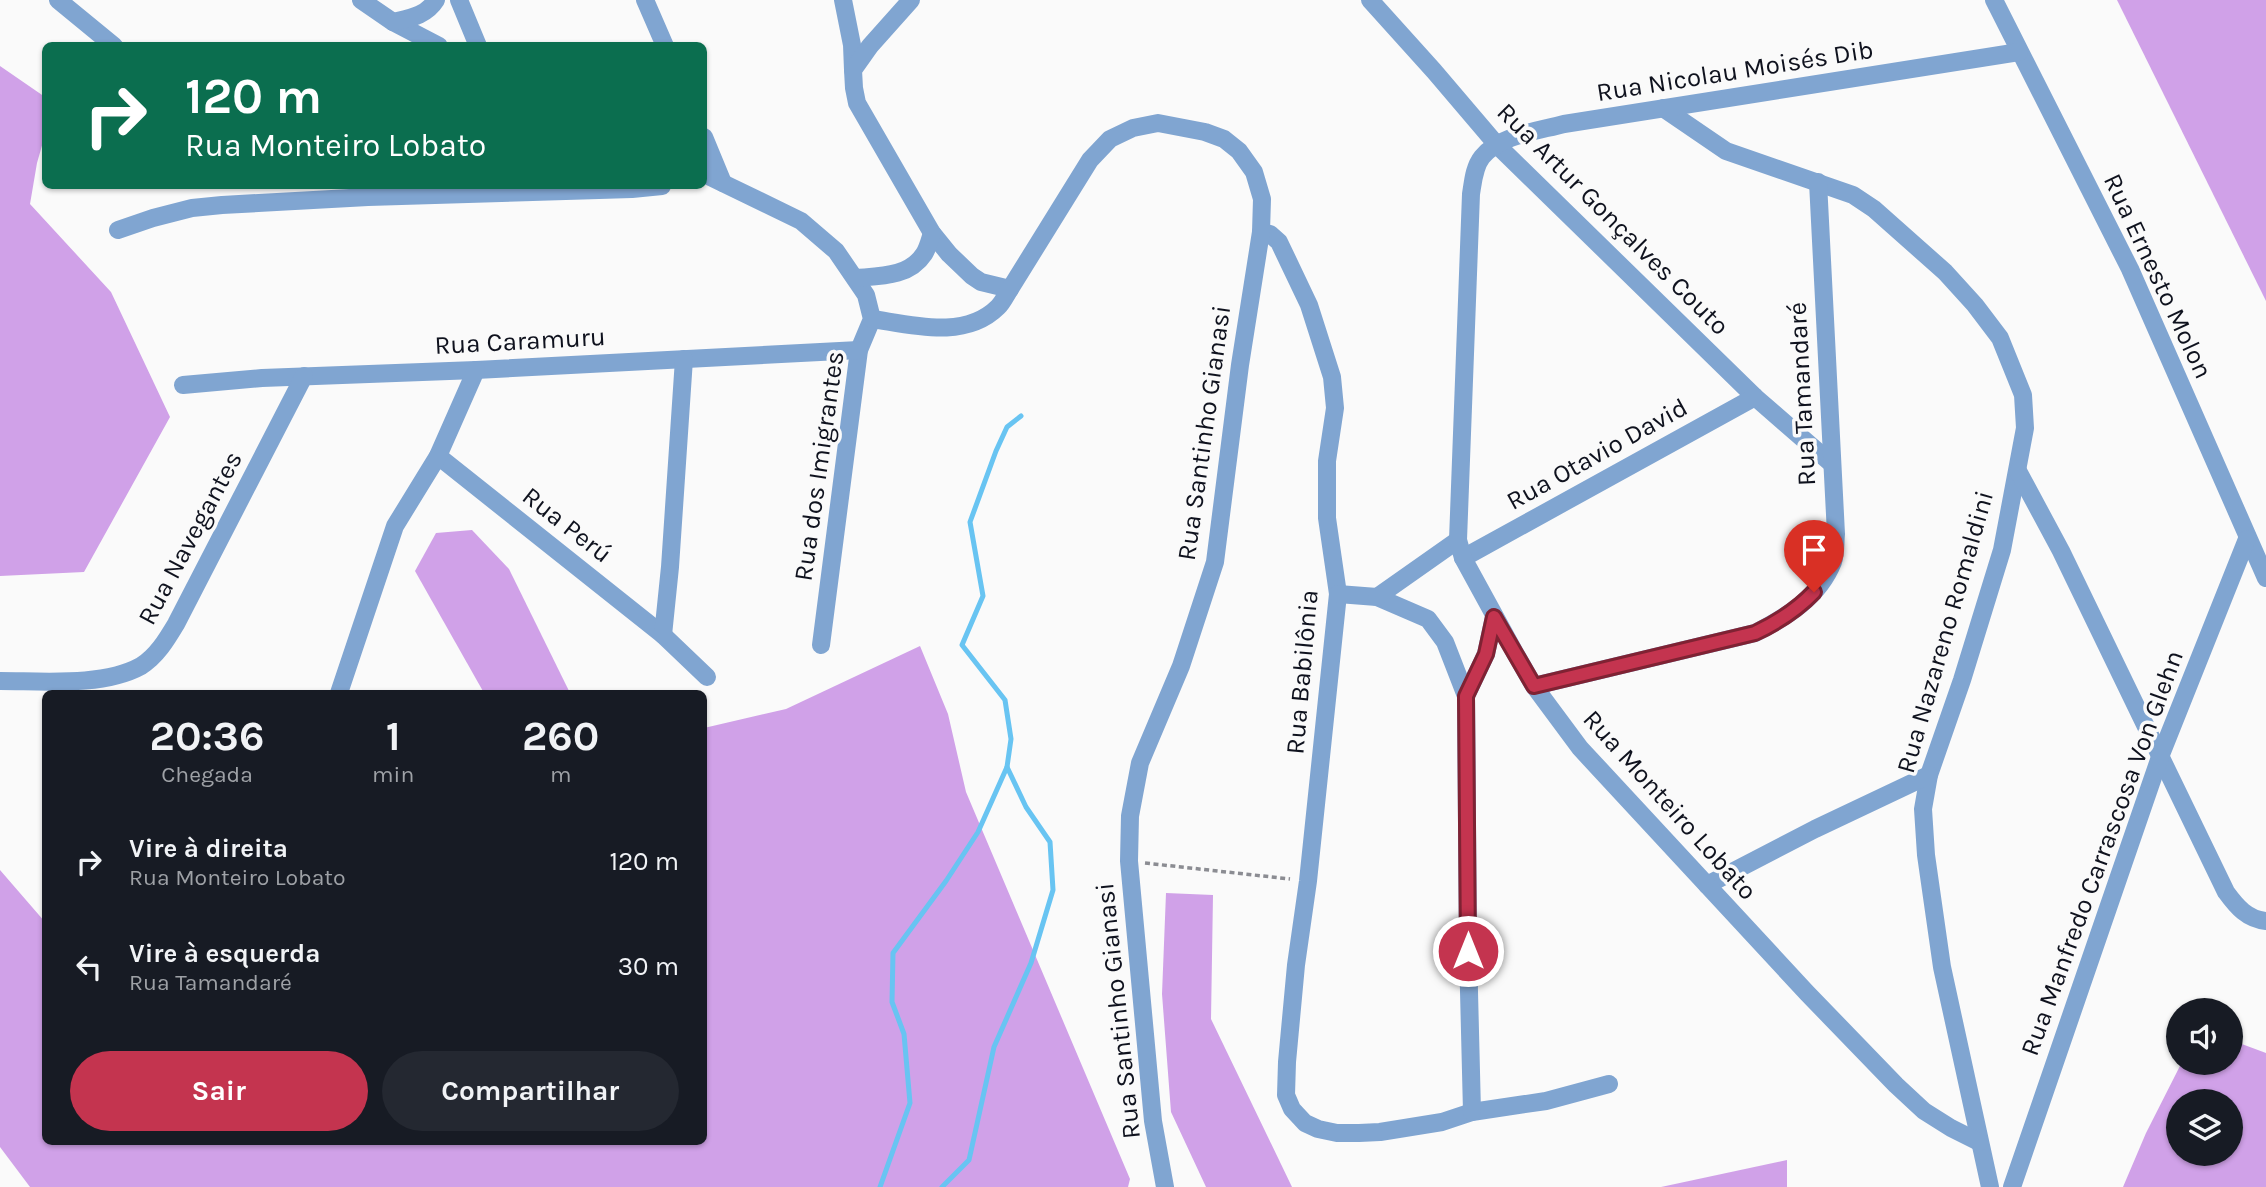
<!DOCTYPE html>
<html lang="pt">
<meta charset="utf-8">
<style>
:root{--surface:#171b24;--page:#242831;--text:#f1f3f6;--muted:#9ea1a6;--accent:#c4344f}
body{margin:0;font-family:Karla,sans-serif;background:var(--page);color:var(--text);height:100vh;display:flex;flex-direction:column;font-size:26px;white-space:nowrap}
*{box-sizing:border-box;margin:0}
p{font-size:23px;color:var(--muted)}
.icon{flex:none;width:38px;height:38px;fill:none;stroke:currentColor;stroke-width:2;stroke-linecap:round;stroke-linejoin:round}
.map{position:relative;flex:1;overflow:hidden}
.details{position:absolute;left:42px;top:690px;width:665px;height:455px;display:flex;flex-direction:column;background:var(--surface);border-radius:10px;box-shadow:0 2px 5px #0004}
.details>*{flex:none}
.hud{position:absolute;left:42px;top:42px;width:665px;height:147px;border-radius:10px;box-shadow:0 2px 5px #0004;background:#0b6e4f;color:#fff;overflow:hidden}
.tools{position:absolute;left:2166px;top:998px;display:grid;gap:14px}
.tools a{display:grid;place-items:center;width:77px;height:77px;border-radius:50%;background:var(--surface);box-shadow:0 2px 5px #0004;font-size:35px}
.pin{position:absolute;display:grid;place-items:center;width:60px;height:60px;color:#fff;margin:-72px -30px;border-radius:50% 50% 50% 0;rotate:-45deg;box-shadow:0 0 7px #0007}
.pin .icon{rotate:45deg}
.me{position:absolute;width:77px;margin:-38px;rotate:0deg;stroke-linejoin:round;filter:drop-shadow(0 0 5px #0008)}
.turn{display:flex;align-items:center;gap:24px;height:147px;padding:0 28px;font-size:32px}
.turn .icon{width:91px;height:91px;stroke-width:2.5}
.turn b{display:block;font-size:49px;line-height:60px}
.eta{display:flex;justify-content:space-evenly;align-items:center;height:119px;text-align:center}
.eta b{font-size:42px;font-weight:700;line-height:49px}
.button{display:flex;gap:14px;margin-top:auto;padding:14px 28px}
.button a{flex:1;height:80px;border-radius:42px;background:var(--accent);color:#fff;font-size:28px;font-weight:700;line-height:80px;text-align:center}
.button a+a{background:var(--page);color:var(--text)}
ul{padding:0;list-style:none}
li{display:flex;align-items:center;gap:21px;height:105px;padding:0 28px}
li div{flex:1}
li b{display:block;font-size:26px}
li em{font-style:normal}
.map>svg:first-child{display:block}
.forest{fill:#d0a1e8;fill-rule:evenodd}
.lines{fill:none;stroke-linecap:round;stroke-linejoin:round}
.stream{stroke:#68c4f2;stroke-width:5}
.path{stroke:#8b8c92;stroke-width:3.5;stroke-dasharray:5 3.5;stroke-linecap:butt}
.minor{stroke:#80a5d1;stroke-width:18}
.route-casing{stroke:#7f2233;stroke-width:18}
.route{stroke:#c4344f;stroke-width:12}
.labels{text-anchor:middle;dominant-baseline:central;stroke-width:7;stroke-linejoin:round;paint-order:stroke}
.street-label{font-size:26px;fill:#0f121e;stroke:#fafafa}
</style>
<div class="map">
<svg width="2266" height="1187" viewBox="0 0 2266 1187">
<rect width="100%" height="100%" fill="#fafafa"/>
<g class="forest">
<polygon points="2117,0 2266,0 2266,301"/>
<polygon points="0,66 45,97 45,135 37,163 30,204 111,292 170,417 84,572 0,576"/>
<polygon points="472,530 509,569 570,693 484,693 415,571 436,533"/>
<polygon points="920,646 948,714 966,792 1130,1179 1128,1187 30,1187 0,1147 0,870 45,922 46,1141 704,1141 704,728 786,709"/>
<polygon points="1166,893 1213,895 1211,1019 1292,1187 1206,1187 1171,1112 1162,994"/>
<path d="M2231 1040 2266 1053V1187H2123L2146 1133 2182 1062H2231ZM2179 1101H2231V1153H2179Z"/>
<polygon points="1787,1160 1787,1187 1661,1187"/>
</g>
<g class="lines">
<g class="stream">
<polyline points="880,1187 910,1103 904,1034 892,1002 893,953 946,881 978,832 1007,767"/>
<polyline points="942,1187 969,1160 994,1047 1031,963 1053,890 1050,842 1026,807 1007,767 1011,739 1005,700 962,645 983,596 970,522 996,451 1007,427 1021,416"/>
</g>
<polyline class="path" points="1145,863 1290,879"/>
<g class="minor">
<polyline points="58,0 114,46"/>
<polyline points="361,0 393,22 439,46"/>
<polyline points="459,0 478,46"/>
<polyline points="645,0 665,46"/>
<polyline points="843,0 852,45 853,70"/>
<polyline points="911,0 870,46 853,70 854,88 857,103 932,233 949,254 972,276 981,282 1010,289"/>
<polyline points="1370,0 1434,71 1497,145 1755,397 1832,464"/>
<polyline points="1994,0 2130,269 2266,578"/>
<path d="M393 22C410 18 426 16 436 0"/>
<polyline points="1663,108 1726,151 1853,195 1874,209 1945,272 1975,305 2000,338 2023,395 2025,428 2002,550 1962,680 1929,775 1923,809 1926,855 1942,967 1990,1187"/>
<polyline points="704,137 723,183"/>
<polyline points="704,174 801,221 836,251 866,295 872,319 859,350 821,645"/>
<polyline points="118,230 153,218 192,208 222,205 368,197 632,189 662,186"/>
<polyline points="1261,232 1270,234 1279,242 1309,305 1332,377 1335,408 1327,461 1327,518 1338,594 1308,881 1296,965 1287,1062 1286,1095 1292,1109 1305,1123 1318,1129 1337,1133 1359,1133 1380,1132 1442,1122 1472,1112 1546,1101 1609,1084"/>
<path d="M856 278C880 276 909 277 924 254 928 248 930 239 932 233"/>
<path d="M872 319C912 325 965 340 998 307 1003 302 1006 295 1010 289L1090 160 1110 139 1133 128 1158 123 1205 132 1224 139 1239 151 1254 172 1262 199 1261 232 1240 365 1215 562 1181 666 1140 763 1130 816 1129 861 1153 1121 1165 1187"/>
<polyline points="183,385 262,378 476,370 859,350"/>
<polyline points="438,456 663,635 707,677"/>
<path d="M2018 471 2061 551 2226 892C2237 907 2247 919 2266 921"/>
<polyline points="1463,558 1755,397"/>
<polyline points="1338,594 1377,597 1428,619 1445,642 1466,696"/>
<polyline points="1377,597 1458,540"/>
<polyline points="663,635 670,567 684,359"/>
<path d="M0 681C42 681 103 687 141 666 157 656 167 639 176 624L304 376"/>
<path d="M1534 686 1755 633C1787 617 1819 597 1833 562 1836 554 1835 543 1836 534L1818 182"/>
<polyline points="339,693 395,526 438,456 476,370"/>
<polyline points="1707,885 1815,829 1929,775"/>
<polyline points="1472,1112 1468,951 1466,696 1486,654 1494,617"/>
<path d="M1979 1142 1951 1128 1924 1111 1896 1085 1807 993 1580 748 1534 686 1515 653 1463 558 1458 540 1471 194C1473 182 1474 167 1482 157 1500 135 1538 131 1564 124L2019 52"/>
<polyline points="2012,1187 2160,757 2247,539"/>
</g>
</g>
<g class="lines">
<defs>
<path id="route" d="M1468 951 1466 696 1486 654 1494 617 1534 686 1755 633C1778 622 1797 610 1814 592"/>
</defs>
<use href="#route" class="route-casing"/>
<use href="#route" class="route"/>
</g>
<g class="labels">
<g class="street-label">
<text transform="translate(1735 71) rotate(-9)">Rua Nicolau Moisés Dib</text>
<text transform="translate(1613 219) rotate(45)">Rua Artur Gonçalves Couto</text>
<text transform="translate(2158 276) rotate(65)">Rua Ernesto Molon</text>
<text transform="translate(520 341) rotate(-3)">Rua Caramuru</text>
<text transform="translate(1802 394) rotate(-93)">Rua Tamandaré</text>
<text transform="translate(1204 433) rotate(-82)">Rua Santinho Gianasi</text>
<text transform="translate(1597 454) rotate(-29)">Rua Otavio David</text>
<text transform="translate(819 466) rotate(-82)">Rua dos Imigrantes</text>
<text transform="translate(567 525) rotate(38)">Rua Perú</text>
<text transform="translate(190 538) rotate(-62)">Rua Navegantes</text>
<text transform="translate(1945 632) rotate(-74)">Rua Nazareno Romaldini</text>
<text transform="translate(1302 672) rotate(-85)">Rua Babilônia</text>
<text transform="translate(1670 805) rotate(48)">Rua Monteiro Lobato</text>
<text transform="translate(2102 853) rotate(-70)">Rua Manfredo Carrascosa Von Glehn</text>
<text transform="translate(1118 1011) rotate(-96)">Rua Santinho Gianasi</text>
</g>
</g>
</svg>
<div class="tools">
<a><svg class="icon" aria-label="sound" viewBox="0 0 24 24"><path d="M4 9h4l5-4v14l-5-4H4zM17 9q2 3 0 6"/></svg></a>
<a><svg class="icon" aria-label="layers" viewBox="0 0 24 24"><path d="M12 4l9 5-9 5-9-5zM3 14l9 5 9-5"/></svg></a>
</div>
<div class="pin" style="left:1814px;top:592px;background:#d93025"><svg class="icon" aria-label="arrive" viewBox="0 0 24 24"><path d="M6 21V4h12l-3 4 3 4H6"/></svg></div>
<svg class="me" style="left:1468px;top:951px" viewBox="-20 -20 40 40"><circle r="17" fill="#c4344f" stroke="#fff" stroke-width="3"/><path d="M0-11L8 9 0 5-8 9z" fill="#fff"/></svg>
<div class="hud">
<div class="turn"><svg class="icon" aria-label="right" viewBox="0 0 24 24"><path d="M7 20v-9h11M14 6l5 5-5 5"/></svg><div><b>120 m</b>Rua Monteiro Lobato</div></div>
</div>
<section class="details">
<div class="eta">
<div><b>20:36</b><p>Chegada</p></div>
<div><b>1</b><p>min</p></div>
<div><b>260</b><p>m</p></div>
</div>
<ul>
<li><svg class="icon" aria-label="right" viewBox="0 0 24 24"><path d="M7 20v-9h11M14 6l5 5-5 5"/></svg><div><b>Vire à direita</b><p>Rua Monteiro Lobato</p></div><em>120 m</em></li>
<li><svg class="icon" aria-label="left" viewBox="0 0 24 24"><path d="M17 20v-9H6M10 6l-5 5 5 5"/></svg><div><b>Vire à esquerda</b><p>Rua Tamandaré</p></div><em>30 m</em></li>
</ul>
<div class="button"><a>Sair</a><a>Compartilhar</a></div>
</section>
</div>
